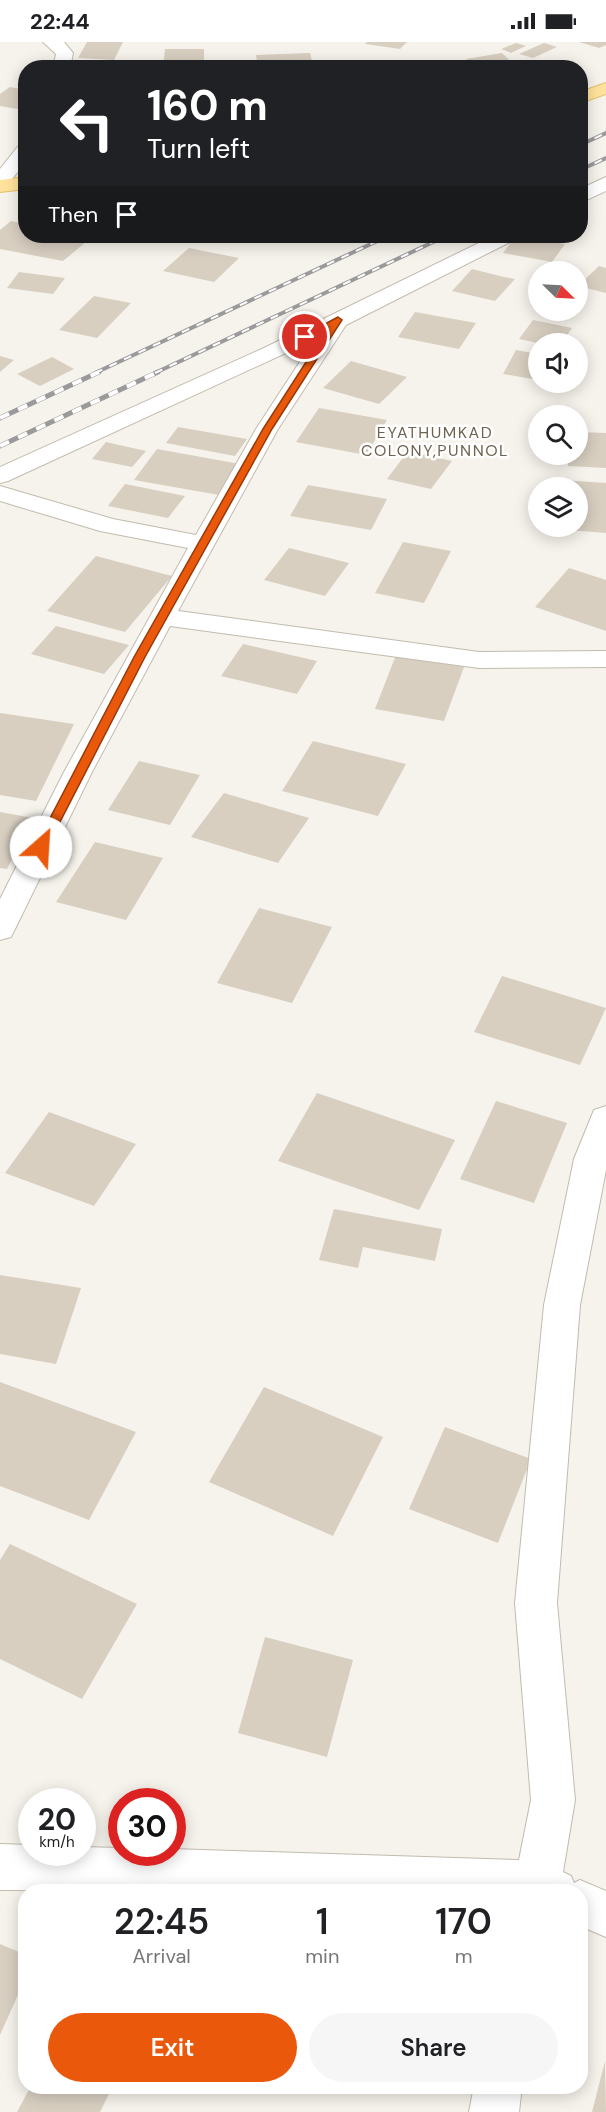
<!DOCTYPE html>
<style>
:root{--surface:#fff;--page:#f6f6f6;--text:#202124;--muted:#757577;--accent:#ea580c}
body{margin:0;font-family:"DM Sans",sans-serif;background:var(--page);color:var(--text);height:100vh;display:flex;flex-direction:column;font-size:22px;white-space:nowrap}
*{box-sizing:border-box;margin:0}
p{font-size:20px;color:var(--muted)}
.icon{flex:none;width:33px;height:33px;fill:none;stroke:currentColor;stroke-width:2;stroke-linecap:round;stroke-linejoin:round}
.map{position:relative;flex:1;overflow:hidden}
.sheet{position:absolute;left:18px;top:1842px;width:570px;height:210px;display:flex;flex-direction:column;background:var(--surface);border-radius:24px;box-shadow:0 3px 15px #0003}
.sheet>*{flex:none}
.top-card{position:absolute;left:18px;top:18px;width:570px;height:183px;border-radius:24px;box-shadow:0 3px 15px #0003;background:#202124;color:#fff;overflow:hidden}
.needle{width:39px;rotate:114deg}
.buttons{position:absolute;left:528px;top:219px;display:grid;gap:12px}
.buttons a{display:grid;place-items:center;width:60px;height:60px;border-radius:50%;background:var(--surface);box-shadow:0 3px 15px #0003;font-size:30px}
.speed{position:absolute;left:18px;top:1746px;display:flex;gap:12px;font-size:30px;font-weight:700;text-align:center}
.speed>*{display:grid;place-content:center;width:78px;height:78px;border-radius:50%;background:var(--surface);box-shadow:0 3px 15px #0003;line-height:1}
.speed small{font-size:15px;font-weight:400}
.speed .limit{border:9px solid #d22;background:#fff;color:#111}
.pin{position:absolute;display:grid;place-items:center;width:51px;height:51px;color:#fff;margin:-26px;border:3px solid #fff;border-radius:50%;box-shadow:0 2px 6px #0007}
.me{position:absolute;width:66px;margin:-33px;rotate:26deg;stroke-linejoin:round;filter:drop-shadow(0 0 4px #0008)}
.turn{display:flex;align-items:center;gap:21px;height:126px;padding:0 30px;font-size:27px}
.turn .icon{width:78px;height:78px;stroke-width:2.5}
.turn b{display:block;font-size:42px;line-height:51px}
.then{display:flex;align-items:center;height:57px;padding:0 30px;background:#0003;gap:12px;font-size:22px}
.eta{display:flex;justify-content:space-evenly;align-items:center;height:102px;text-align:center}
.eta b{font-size:36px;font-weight:600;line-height:42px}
.primary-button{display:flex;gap:12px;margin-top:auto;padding:12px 30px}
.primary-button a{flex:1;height:69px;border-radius:36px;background:var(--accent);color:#fff;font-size:24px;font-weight:600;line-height:69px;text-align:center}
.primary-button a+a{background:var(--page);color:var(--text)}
.status{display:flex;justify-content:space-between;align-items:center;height:42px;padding:0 30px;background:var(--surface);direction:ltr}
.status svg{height:16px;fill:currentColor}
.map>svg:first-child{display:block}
.building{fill:#d8cfc1}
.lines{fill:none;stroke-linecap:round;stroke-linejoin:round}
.minor-casing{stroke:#c2bbae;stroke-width:2}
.primary-casing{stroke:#e6c16a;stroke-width:2}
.minor{fill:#fff;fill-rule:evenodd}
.primary{fill:#ffe39c;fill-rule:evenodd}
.rail-far1-casing{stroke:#9a9a9a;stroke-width:4}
.rail-casing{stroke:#9a9a9a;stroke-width:5}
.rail-far1{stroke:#fff;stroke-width:2;stroke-dasharray:8;stroke-linecap:butt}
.rail{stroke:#fff;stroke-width:4;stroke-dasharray:10;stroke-linecap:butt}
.route{fill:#ea580c;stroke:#983908;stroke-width:1.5}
.labels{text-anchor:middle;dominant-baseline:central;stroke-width:5;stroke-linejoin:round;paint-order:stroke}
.far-neighbourhood-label{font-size:16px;letter-spacing:1.5px;fill:#6e6250;stroke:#fff}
</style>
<div class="status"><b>22:44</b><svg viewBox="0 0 49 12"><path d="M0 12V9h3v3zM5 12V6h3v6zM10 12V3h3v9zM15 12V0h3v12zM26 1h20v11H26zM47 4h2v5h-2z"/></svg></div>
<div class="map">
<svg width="606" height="2070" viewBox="0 0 606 2070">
<rect width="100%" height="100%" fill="#f6f3ec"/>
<g class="building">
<polygon points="87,0 123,0 114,18 78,16"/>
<polygon points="367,0 407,0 400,7 365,2"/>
<polygon points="579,0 606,0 606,3 599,6"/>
<polygon points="516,1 526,4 511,11 501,7"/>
<polygon points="544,1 557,5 533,16 519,12"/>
<polygon points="165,7 204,7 204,26 163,26"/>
<polygon points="310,11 314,26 258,26 256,13"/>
<polygon points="502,11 518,26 476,26 466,17"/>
<polygon points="123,18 150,19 147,26 119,26"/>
<polygon points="10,45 26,48 26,67 23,68 0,64 0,52"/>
<polygon points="11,179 26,182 26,194 92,195 63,219 0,207 0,188"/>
<polygon points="516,194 520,194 565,202 552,220 503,211"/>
<polygon points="189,206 239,216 214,240 163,229"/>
<polygon points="599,224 606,226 606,251 578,244"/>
<polygon points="472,227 504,235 515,237 495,259 452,249"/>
<polygon points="19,230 65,236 53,252 7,246"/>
<polygon points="94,254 131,261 97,296 59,288"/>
<polygon points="415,270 476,281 459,307 398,295"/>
<polygon points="533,278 572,286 561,302 542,302 519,297"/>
<polygon points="516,308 538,312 538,338 503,332"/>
<polygon points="0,314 14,318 0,330"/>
<polygon points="52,315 74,327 40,344 17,332"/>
<polygon points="351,319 407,335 379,362 323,346"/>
<polygon points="319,366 387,378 366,413 296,400"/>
<polygon points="178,385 247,397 235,414 166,401"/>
<polygon points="578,390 606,391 606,426 568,424 568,412 578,412"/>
<polygon points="106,400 146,409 132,425 92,417"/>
<polygon points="157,407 240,422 219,453 134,438"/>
<polygon points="408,409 452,419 431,447 387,437"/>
<polygon points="561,438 606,441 606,491 555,487 556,484 578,484 578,446 560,446"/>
<polygon points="125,442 185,454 168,476 108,464"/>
<polygon points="308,443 387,457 371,488 290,474"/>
<polygon points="403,500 451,509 424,561 375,551"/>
<polygon points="289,506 349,521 325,554 264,538"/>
<polygon points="96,514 172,534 125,590 47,569"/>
<polygon points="569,526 606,538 606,589 535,565"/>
<polygon points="56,584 129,603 104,632 31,612"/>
<polygon points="243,602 317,619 297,652 221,634"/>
<polygon points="396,613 464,625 444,679 375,667"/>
<polygon points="0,671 74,682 36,759 0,753"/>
<polygon points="313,699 406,722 378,774 282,749"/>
<polygon points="139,719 200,733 170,783 108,768"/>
<polygon points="224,751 309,776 278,821 191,795"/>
<polygon points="0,770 33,776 7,827 0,826"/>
<polygon points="95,800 163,816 126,878 56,860"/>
<polygon points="259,866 332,885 292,961 217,941"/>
<polygon points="502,934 606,966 580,1023 474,990"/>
<polygon points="317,1051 455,1098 419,1168 278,1119"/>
<polygon points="496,1059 567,1081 534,1161 460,1137"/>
<polygon points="49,1070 136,1102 94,1164 5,1131"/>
<polygon points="334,1167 442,1187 435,1219 363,1205 358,1226 319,1218"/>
<polygon points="0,1233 81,1246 56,1322 0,1312"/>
<polygon points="0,1340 136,1390 89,1478 0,1444"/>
<polygon points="264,1345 383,1395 333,1494 209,1440"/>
<polygon points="445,1385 531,1417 498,1501 409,1467"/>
<polygon points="10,1502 137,1562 82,1657 0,1617 0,1518"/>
<polygon points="265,1595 353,1618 327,1715 238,1691"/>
<polygon points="0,1902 26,1913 26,1935 0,1993"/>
<polygon points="605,2019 606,2070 592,2070"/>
<polygon points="31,2044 113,2044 100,2070 17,2070"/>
</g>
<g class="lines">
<defs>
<g id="minor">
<polygon points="43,0 64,0 73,11 70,26 53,26 56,12"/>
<polygon points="26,102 26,120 7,143 0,145 0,127 19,103"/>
<polygon points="606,135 606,149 580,161 580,147"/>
<polygon points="493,194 517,194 514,198 346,283 278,387 178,569 479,610 606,609 606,625 479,626 170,584 92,730 15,887 11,895 0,898 0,857 64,730 188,506 100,489 0,459 0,444 113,477 196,493 256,387 314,298 8,439 0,441 0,425 264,306"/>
<polygon points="606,1064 606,1128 580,1263 557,1561 575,1758 563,1830 571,1834 574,1841 580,1838 606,1849 606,1895 580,1884 580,1850 0,1848 0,1802 32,1803 32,1810 82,1810 82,1805 122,1806 122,1810 172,1810 172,1807 519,1818 531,1758 515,1561 544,1263 574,1117 594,1068"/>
<polygon points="474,2044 522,2044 519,2070 469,2070"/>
</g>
<g id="primary">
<polygon points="606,41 606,52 580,61 580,50"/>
<polygon points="26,135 26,147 0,150 0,138"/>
</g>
</defs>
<use href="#minor" class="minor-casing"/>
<use href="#primary" class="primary-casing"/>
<use href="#minor" class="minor"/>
<use href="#primary" class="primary"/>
<defs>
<g id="rail-far1">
<polyline points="580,103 606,91"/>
<polyline points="580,128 606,116"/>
<polyline points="95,331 388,194"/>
<polyline points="155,331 446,194"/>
</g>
<g id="rail">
<polyline points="0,376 99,330"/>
<polyline points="0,404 158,330"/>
</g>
</defs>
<use href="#rail-far1" class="rail-far1-casing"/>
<use href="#rail" class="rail-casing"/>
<use href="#rail-far1" class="rail-far1"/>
<use href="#rail" class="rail"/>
</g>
<polygon class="route" points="338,275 342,278 272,387 145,615 47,805 45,808 37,808 35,805 134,615 263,387 328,286 308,296 301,295"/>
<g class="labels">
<g class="far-neighbourhood-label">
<text x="435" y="390">EYATHUMKAD<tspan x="435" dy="18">COLONY,PUNNOL</tspan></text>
</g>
</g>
</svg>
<div class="buttons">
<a><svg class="needle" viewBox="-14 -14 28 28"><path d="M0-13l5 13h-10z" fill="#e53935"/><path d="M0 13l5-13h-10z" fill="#757577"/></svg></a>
<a><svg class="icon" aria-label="sound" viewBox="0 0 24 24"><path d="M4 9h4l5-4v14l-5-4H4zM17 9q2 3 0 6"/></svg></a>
<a><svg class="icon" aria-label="search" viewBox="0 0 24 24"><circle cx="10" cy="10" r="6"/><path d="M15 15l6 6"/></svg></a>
<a><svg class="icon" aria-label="layers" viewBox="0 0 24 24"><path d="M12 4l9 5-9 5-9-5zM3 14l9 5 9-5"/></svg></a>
</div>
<div class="speed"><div>20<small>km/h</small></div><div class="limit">30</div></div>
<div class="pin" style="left:305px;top:295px;background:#d93025"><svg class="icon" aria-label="arrive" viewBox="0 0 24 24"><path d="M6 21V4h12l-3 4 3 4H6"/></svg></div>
<svg class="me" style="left:41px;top:805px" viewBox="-20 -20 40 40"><circle r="19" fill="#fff"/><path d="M0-13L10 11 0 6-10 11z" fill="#ea580c"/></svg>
<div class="top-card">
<div class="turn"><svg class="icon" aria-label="left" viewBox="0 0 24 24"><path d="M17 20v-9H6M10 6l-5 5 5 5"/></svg><div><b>160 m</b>Turn left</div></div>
<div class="then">Then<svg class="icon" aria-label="arrive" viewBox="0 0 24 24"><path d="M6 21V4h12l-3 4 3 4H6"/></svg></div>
</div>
<section class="sheet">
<div class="eta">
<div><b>22:45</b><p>Arrival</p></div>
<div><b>1</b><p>min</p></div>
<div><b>170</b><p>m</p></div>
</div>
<div class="primary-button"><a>Exit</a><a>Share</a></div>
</section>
</div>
